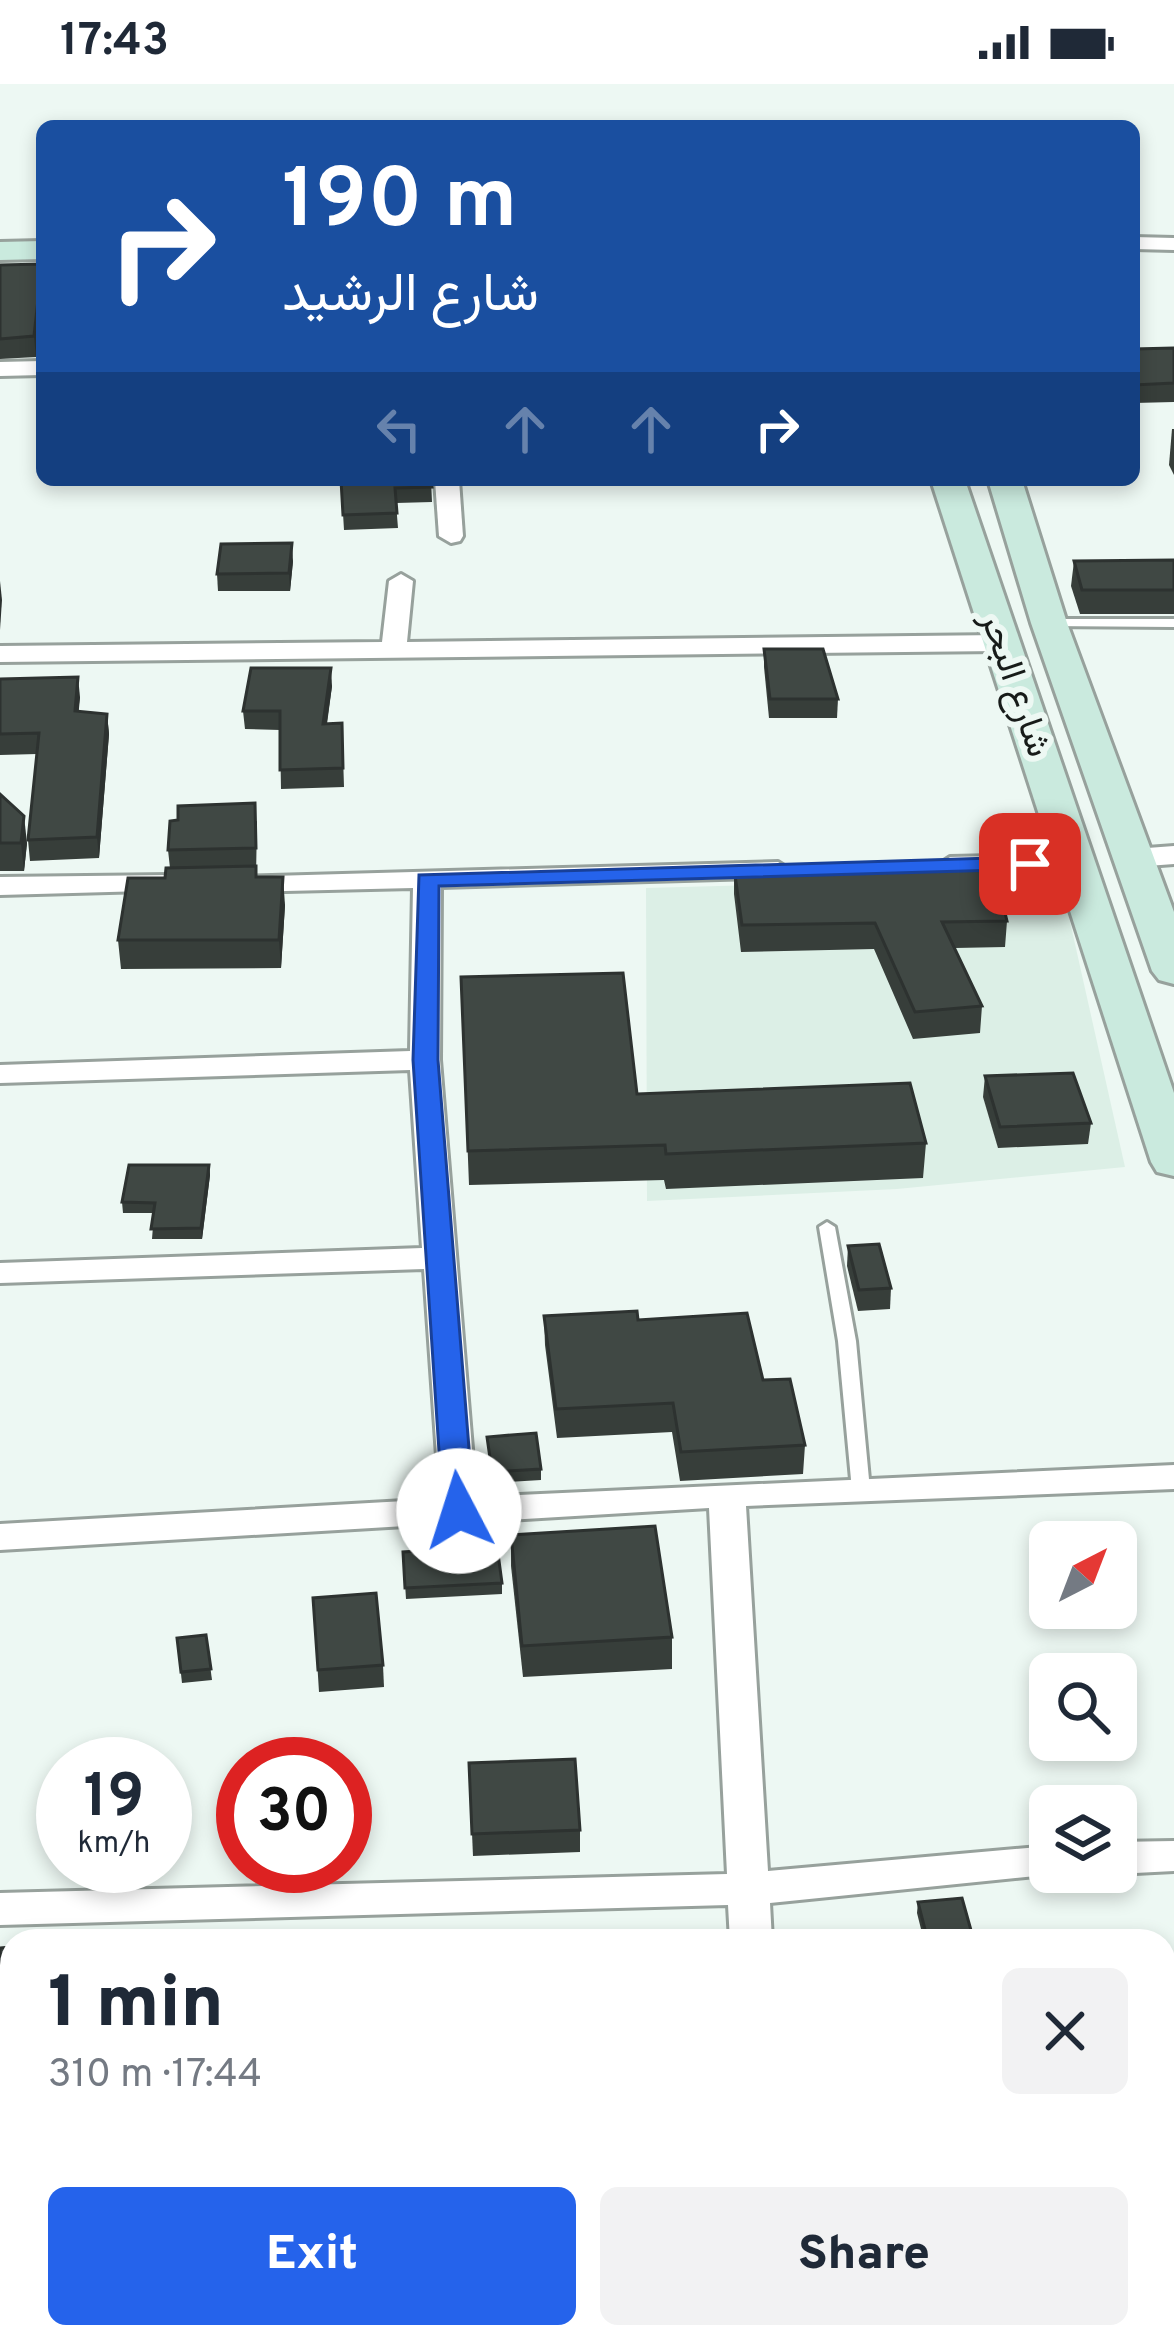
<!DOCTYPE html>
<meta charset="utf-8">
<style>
:root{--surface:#fff;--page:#f2f2f3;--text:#1f2937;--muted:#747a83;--accent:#2563eb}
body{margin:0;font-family:Overpass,Vazirmatn,sans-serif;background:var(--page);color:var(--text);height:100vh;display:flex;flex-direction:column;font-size:45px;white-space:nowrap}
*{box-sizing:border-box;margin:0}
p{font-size:39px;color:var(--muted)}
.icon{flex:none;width:66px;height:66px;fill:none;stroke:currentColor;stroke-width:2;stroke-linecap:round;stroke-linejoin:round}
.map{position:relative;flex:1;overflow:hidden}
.details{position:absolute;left:0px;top:1845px;width:1176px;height:420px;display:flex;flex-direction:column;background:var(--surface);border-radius:36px 36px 0 0;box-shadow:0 6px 18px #0003}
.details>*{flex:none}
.top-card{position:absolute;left:36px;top:36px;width:1104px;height:366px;border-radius:18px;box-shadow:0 6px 18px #0003;background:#1a4fa0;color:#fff;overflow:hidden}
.needle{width:78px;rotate:42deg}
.tools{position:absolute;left:1029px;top:1437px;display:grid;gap:24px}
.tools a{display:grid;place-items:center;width:108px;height:108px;border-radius:18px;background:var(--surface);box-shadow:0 6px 18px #0003;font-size:60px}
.speed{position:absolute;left:36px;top:1653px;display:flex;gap:24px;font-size:60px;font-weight:700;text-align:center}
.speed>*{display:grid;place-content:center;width:156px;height:156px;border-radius:50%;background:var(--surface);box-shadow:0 6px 18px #0003;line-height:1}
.speed small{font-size:30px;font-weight:400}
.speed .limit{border:18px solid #d22;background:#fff;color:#111}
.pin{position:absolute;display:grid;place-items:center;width:102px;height:102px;color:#fff;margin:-51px;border-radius:24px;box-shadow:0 6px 18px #0006}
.me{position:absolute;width:132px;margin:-66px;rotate:355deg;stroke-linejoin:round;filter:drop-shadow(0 0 9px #0008)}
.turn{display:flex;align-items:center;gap:42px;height:252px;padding:0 48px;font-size:54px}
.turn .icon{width:156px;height:156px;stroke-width:2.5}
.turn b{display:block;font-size:84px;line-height:102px}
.lanes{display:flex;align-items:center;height:114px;padding:0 48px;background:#0003;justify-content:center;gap:60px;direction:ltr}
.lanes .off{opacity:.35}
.round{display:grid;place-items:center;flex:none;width:126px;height:126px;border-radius:18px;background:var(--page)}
.overview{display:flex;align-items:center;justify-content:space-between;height:204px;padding:0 48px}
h1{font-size:72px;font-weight:800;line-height:90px}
.button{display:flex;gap:24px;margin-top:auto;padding:24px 48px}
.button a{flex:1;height:138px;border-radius:18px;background:var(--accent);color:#fff;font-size:48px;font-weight:800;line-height:138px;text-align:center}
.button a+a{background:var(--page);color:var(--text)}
.status{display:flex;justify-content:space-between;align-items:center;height:84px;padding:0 60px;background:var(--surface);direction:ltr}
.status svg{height:33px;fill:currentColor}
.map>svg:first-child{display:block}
.built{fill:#dcefe6}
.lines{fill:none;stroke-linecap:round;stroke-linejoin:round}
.service-casing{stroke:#97a19c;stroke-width:6}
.minor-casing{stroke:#97a19c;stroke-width:6}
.secondary-casing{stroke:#97a19c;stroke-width:6}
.service{fill:#fff;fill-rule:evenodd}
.minor{fill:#fff;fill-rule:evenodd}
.secondary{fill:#caeade;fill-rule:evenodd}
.wall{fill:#373e3a}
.shaded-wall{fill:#2d3230}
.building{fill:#404844;stroke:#2d3230;stroke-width:3}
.route{fill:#2563eb;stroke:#184099;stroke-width:3}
.labels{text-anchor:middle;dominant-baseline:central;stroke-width:12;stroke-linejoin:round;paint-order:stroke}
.street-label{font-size:36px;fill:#171b19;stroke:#edf8f3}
</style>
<div class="status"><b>17:43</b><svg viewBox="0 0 49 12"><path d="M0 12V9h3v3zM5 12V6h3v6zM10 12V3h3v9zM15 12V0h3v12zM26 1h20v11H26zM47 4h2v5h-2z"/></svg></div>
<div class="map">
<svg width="1174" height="2265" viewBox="0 0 1174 2265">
<rect width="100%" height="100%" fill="#edf8f3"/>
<polygon class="built" points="1060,793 1125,1083 897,1105 647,1117 646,804"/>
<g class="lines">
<defs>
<g id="service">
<polygon points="1050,535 1174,535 1174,543 1046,542 1044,539"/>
<polygon points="827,1138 835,1143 856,1257 870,1406 867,1410 855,1410 852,1406 838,1257 819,1143"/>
</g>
<g id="minor">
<polygon points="1134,153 1174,154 1174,166 1134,165"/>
<polygon points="42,277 42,291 0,292 0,278"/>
<polygon points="435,396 459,396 463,452 460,457 451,459 439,452"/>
<polygon points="401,490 413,497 407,558 1000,551 1013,559 1000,567 0,578 0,562 382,558 389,497"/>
<polygon points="1174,762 1174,780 1134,783 1120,774 1134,765"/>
<polygon points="1076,770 1090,779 1086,785 950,791 936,782 950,773"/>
<polygon points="778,778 792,787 788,793 441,803 440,976 476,1413 1174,1381 1174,1405 746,1422 768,1787 1050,1762 1050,1788 1065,1789 770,1819 772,1857 730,1857 728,1821 0,1841 0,1809 727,1790 709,1424 0,1466 0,1440 440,1415 424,1185 0,1199 0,1179 422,1164 410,986 0,999 0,981 410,967 413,804 242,808 232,805 228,799 232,793"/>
<polygon points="172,791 186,800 182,806 0,811 0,793"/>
<polygon points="1174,1757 1174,1787 1116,1790 1111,1788 1116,1788 1116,1758"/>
<polygon points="215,2253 266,2253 260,2265 209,2265"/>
<polygon points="667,2253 715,2253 716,2265 668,2265"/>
</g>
<g id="secondary">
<polygon points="42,157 42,175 0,176 0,158"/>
<polygon points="931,396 965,396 1174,1009 1174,1092 1157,1088 1151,1078"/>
<polygon points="988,396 1022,396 1067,539 1174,828 1174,900 1159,896 1152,887 1031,539"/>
</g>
</defs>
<use href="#service" class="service-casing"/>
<use href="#minor" class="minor-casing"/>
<use href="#secondary" class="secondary-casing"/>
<use href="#service" class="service"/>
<use href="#minor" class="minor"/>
<use href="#secondary" class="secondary"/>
</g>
<g class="wall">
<polygon points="42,180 42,228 36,273 0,275 0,181"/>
<polygon points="1174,264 1174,318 1134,319 1134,265"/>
<polygon points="1172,345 1174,345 1174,391 1169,381"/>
<polygon points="341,396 431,396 432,418 396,419 398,444 344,446"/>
<polygon points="1174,476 1174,530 1080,530 1071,502 1074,477"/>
<polygon points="293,477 290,507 218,507 217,490"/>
<polygon points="764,565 838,615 837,634 769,634 764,583"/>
<polygon points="0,595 80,613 78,627 107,630 109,650 99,774 30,777 28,756 37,670 0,671"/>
<polygon points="332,602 327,640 342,639 344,703 281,705 280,646 245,645 243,627"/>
<polygon points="0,710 27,759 24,787 0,787"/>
<polygon points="257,737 256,793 285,821 281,884 121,885 118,856 165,794 170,784 168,766"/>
<polygon points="734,784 1007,837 1005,863 955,864 982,922 980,949 913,955 874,865 741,868 734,810"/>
<polygon points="461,893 637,1010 926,1059 923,1094 666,1105 664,1096 469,1101"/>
<polygon points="985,992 1091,1039 1088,1060 998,1064 983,1013"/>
<polygon points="209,1081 210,1091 202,1155 152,1155 154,1129 123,1129 122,1118"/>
<polygon points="848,1162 891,1204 890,1225 858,1227 847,1182"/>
<polygon points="544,1232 638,1236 763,1296 805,1361 803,1390 680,1397 672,1348 557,1354 545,1261"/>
<polygon points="487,1353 541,1385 541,1396 492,1399"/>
<polygon points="511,1451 672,1553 672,1585 523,1593 511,1482"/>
<polygon points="403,1468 502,1499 502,1510 406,1515"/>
<polygon points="313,1514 383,1581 384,1603 319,1608"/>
<polygon points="206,1551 212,1596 182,1599 177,1554"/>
<polygon points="469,1679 580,1746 580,1768 473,1772"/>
<polygon points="918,1818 974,1857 924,1857 917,1829"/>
<polygon points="0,1864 12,1866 12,1956 0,1957"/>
</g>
<g class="shaded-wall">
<polygon points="42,193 42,228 36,273 34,252"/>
<polygon points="292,459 293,477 290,507 289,489"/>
<polygon points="0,497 2,516 0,546"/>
<polygon points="331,584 332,602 324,658 323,640"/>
<polygon points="78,593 80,613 77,647 75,627"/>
<polygon points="107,630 109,650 99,774 97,753"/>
<polygon points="24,732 27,759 24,787 21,759"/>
<polygon points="283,793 285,821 281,884 279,856"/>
<polygon points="209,1081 210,1091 202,1155 201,1144"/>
<polygon points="12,1866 12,1948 10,1934"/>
</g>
<g class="building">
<polygon points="42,180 34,252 0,255 0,181"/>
<polygon points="1174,264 1174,299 1134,301 1134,265"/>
<polygon points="341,396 431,396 432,403 395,404 397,429 343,431"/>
<polygon points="292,459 289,489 217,490 221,460"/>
<polygon points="1174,476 1174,506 1082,506 1074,477"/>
<polygon points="764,565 823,565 838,615 770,615"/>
<polygon points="251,584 331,584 323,640 342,639 343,684 280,686 280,627 243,627"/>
<polygon points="78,593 75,627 107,630 97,753 28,756 39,649 0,650 0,595"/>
<polygon points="0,710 24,732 21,759 0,759"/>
<polygon points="255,719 256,764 168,766 170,737 178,736 178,722"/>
<polygon points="993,780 1007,837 942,838 982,922 915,928 875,839 742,841 734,784"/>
<polygon points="256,782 256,793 283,793 279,856 118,856 128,794 165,794 166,784"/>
<polygon points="623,889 637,1010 910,999 926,1059 666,1070 665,1061 468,1067 461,893"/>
<polygon points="1073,989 1091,1039 1000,1043 985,992"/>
<polygon points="129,1081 209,1081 201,1144 151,1145 155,1119 122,1118"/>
<polygon points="879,1160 891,1204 859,1206 848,1162"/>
<polygon points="637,1227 638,1236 747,1229 763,1296 790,1295 805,1361 681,1368 673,1319 556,1325 544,1232"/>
<polygon points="536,1349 541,1385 492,1388 487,1353"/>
<polygon points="655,1442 672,1553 522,1562 511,1451"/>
<polygon points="497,1462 502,1499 405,1504 403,1468"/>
<polygon points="376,1509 383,1581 318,1586 313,1514"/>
<polygon points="206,1551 211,1585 181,1588 177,1554"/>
<polygon points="575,1675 580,1746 472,1750 469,1679"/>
<polygon points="962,1814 974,1857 928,1857 918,1818"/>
<polygon points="12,1863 10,1934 0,1935 0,1864"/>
<polygon points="12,2063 12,2253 129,2253 128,2265 0,2265 0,2064"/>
<polygon points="469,2253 642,2253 642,2265 462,2265 472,2257"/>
</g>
<polygon class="route" points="1030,773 1038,775 1038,785 439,802 438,976 474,1427 469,1434 448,1434 443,1427 413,976 419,791"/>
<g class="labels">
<g class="street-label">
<text transform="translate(1014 601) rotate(71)">شارع البحر</text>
</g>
</g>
</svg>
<div class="tools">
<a><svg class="needle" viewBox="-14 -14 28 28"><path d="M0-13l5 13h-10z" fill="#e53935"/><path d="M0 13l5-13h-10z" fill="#747a83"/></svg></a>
<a><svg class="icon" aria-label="search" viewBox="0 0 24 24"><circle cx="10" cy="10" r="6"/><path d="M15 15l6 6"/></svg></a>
<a><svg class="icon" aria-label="layers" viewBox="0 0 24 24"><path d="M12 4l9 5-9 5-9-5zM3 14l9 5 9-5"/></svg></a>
</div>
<div class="speed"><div>19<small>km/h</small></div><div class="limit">30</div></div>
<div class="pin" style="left:1030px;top:780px;background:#d93025"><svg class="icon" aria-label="arrive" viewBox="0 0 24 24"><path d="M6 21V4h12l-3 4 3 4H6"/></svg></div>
<svg class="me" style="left:459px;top:1427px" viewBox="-20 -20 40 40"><circle r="19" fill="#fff"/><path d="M0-13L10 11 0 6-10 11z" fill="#2563eb"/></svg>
<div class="top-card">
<div class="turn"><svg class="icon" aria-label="right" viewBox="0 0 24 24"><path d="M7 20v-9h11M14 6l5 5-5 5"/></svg><div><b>190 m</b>شارع الرشيد</div></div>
<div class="lanes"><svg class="icon off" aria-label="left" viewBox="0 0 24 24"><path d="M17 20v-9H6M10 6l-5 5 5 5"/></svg><svg class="icon off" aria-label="ahead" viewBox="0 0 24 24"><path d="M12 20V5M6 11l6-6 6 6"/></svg><svg class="icon off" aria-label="ahead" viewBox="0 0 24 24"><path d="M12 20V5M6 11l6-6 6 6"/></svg><svg class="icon" aria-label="right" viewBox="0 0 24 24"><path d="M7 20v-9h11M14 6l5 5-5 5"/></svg></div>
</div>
<section class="details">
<div class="overview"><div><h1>1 min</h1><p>310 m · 17:44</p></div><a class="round"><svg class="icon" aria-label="close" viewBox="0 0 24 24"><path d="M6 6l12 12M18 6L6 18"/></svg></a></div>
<div class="button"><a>Exit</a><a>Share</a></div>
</section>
</div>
